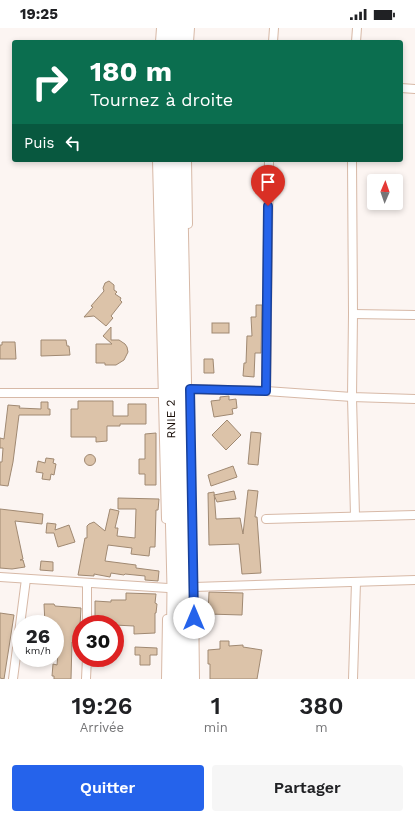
<!DOCTYPE html>
<html lang="fr">
<meta charset="utf-8">
<style>
:root{--surface:#fff;--page:#f6f6f6;--text:#202124;--muted:#757577;--accent:#2563eb}
body{margin:0;font-family:"Work Sans",sans-serif;background:var(--page);color:var(--text);height:100vh;display:flex;flex-direction:column;font-size:15px;white-space:nowrap}
*{box-sizing:border-box;margin:0}
p{font-size:13px;color:var(--muted)}
.icon{flex:none;width:22px;height:22px;fill:none;stroke:currentColor;stroke-width:2;stroke-linecap:round;stroke-linejoin:round}
.map{position:relative;height:651px;overflow:hidden}
.side{display:flex;flex-direction:column;background:var(--surface);flex:1}
.side>*{flex:none}
.hud{position:absolute;left:12px;top:12px;width:391px;height:122px;border-radius:4px;box-shadow:0 2px 6px #0003;background:#0b6e4f;color:#fff;overflow:hidden}
.needle{width:26px;rotate:2deg}
.fabs{position:absolute;left:367px;top:146px;display:grid;gap:8px}
.fabs a{display:grid;place-items:center;width:36px;height:36px;border-radius:4px;background:var(--surface);box-shadow:0 2px 6px #0003;font-size:20px}
.speed{position:absolute;left:12px;top:587px;display:flex;gap:8px;font-size:20px;font-weight:700;text-align:center}
.speed>*{display:grid;place-content:center;width:52px;height:52px;border-radius:50%;background:var(--surface);box-shadow:0 2px 6px #0003;line-height:1}
.speed small{font-size:10px;font-weight:400}
.speed .limit{border:6px solid #d22;background:#fff;color:#111}
.pin{position:absolute;display:grid;place-items:center;width:34px;height:34px;color:#fff;margin:-41px -17px;border-radius:50% 50% 50% 0;rotate:-45deg;box-shadow:0 0 4px #0007}
.pin .icon{rotate:45deg}
.me{position:absolute;width:44px;margin:-22px;rotate:0deg;stroke-linejoin:round;filter:drop-shadow(0 0 3px #0008)}
.turn{display:flex;align-items:center;gap:14px;height:84px;padding:0 12px;font-size:18px}
.turn .icon{width:52px;height:52px;stroke-width:2.5}
.turn b{display:block;font-size:28px;line-height:34px}
.then{display:flex;align-items:center;height:38px;padding:0 12px;background:#0003;gap:8px;font-size:15px}
.eta{display:flex;justify-content:space-evenly;align-items:center;height:68px;text-align:center}
.eta b{font-size:24px;font-weight:600;line-height:28px}
.cta{display:flex;gap:8px;margin-top:auto;padding:8px 12px}
.cta a{flex:1;height:46px;border-radius:4px;background:var(--accent);color:#fff;font-size:16px;font-weight:600;line-height:46px;text-align:center}
.cta a+a{background:var(--page);color:var(--text)}
.status{display:flex;justify-content:space-between;align-items:center;height:28px;padding:0 20px;background:var(--surface);direction:ltr}
.status svg{height:11px;fill:currentColor}
.map>svg:first-child{display:block}
.building{fill:#dcc3a9;stroke:#a08972}
.lines{fill:none;stroke-linecap:round;stroke-linejoin:round}
.street-casing{stroke:#d7b9a7;stroke-width:10}
.highway-casing{stroke:#d7b9a7;stroke-width:17}
.street{stroke:#fff;stroke-width:8}
.highway{stroke:#fff;stroke-width:15}
.route-casing{stroke:#184099;stroke-width:10}
.route{stroke:#2563eb;stroke-width:7}
.labels{text-anchor:middle;dominant-baseline:central;stroke-width:3;stroke-linejoin:round;paint-order:stroke}
.street-label{font-size:12px;fill:#180d07;stroke:#fff}
</style>
<div class="status"><b>19:25</b><svg viewBox="0 0 49 12"><path d="M0 12V9h3v3zM5 12V6h3v6zM10 12V3h3v9zM15 12V0h3v12zM26 1h20v11H26zM47 4h2v5h-2z"/></svg></div>
<div class="map">
<svg width="415" height="651" viewBox="0 0 415 651">
<rect width="100%" height="100%" fill="#fcf5f2"/>
<g class="building">
<polygon points="109,253 114,257 114,262 117,264 115,266 121,270 120,272 122,274 111,288 113,290 106,298 94,288 84,289 93,279 91,278 104,263 103,260 105,255"/>
<polygon points="256,277 262,277 261,325 255,325 254,349 243,348 244,335 246,335 247,308 252,308 251,289 256,289"/>
<rect x="212" y="295" width="17" height="10"/>
<polygon points="111,299 111,312 119,312 125,316 127,319 128,324 124,332 116,337 105,337 105,335 96,335 96,316 112,316 103,308"/>
<polygon points="41,312 66,312 67,318 69,318 70,327 41,328"/>
<polygon points="2,314 15,314 16,331 0,331 0,317 2,317"/>
<polygon points="204,331 213,331 214,345 204,345"/>
<polygon points="229,368 229,372 236,371 237,380 232,381 233,386 214,389 211,373 220,372 220,369"/>
<polygon points="78,373 113,373 113,388 128,388 128,376 146,376 146,396 120,396 120,398 107,398 107,413 96,414 96,409 71,409 71,381 78,381"/>
<polygon points="41,374 48,374 48,381 50,381 50,387 19,387 13,434 8,458 0,457 0,434 2,434 3,420 0,420 0,410 4,411 8,377 20,378 19,380 41,381"/>
<polygon points="227,392 241,407 226,422 212,407"/>
<polygon points="251,404 261,405 258,437 248,436"/>
<polygon points="156,405 156,457 145,457 145,446 139,446 139,431 145,431 145,406"/>
<circle cx="90" cy="432" r="5.5"/>
<polygon points="46,430 54,431 53,435 56,436 54,447 51,446 50,452 42,451 43,445 36,444 38,433 45,435"/>
<polygon points="233,438 237,449 211,458 208,447"/>
<polygon points="248,462 258,463 255,489 257,489 261,545 242,546 239,516 209,517 208,465 214,464 216,491 240,490 243,506"/>
<polygon points="234,463 236,471 217,474 214,467"/>
<polygon points="118,470 159,471 158,482 156,482 155,519 150,519 149,528 131,526 132,520 108,517 105,533 136,537 136,540 159,543 158,553 145,552 145,548 125,546 124,547 111,545 110,549 94,546 94,548 78,547 85,510 87,510 87,498 89,496 94,494 105,503 110,481 119,483 115,500 118,500 117,508 135,510 136,481 118,481"/>
<polygon points="0,481 43,486 42,496 15,493 23,531 20,532 23,532 25,539 12,541 0,540"/>
<polygon points="47,495 56,496 55,502 69,497 75,514 58,519 54,505 46,505"/>
<polygon points="41,533 53,534 53,543 40,542"/>
<polygon points="209,564 243,565 242,587 208,586"/>
<polygon points="126,565 156,566 155,575 157,576 156,585 155,585 155,605 134,606 134,598 95,596 95,573 111,574 111,572 126,572"/>
<polygon points="44,576 54,576 55,578 81,580 79,615 72,614 71,651 54,651 54,648 52,648 53,636 57,637 58,625 60,625 61,603 55,604 55,596 45,596"/>
<polygon points="0,585 14,587 4,651 0,650"/>
<polygon points="220,613 229,613 229,618 243,617 243,619 262,622 257,651 210,651 210,636 208,636 208,622 220,621"/>
<polygon points="135,619 157,620 157,627 150,627 150,637 140,637 140,627 135,627"/>
</g>
<g class="lines">
<defs>
<g id="street">
<polyline points="160,14 161,0"/>
<polyline points="189,14 190,0"/>
<polyline points="273,14 274,0"/>
<polyline points="356,14 357,0"/>
<polyline points="401,60 415,61"/>
<polyline points="157,132 166,491"/>
<polyline points="187,132 188,196"/>
<polyline points="352,132 353,286 352,369 355,488"/>
<polyline points="353,286 415,287"/>
<polyline points="190,361 266,363 352,369 415,371"/>
<polyline points="266,363 269,132"/>
<polyline points="0,365 162,365"/>
<polyline points="266,491 415,487"/>
<polyline points="0,549 168,560"/>
<polyline points="194,559 415,552"/>
<polyline points="194,572 195,651"/>
<polyline points="87,596 87,555"/>
<polyline points="13,651 26,551"/>
<polyline points="86,651 87,630"/>
<polyline points="166,651 167,591"/>
<polyline points="353,651 356,554"/>
</g>
<g id="highway">
<polyline points="169,14 170,0"/>
<polyline points="180,14 181,0"/>
<polyline points="166,132 166,187 175,559 174,651"/>
<polyline points="179,132 187,527 186,651"/>
</g>
</defs>
<use href="#street" class="street-casing"/>
<use href="#highway" class="highway-casing"/>
<use href="#street" class="street"/>
<use href="#highway" class="highway"/>
</g>
<g class="lines">
<defs>
<polyline id="route" points="194,590 190,361 266,363 268,178"/>
</defs>
<use href="#route" class="route-casing"/>
<use href="#route" class="route"/>
</g>
<g class="labels">
<g class="street-label">
<text transform="translate(171 391) rotate(-91)">RNIE 2</text>
</g>
</g>
</svg>
<div class="fabs">
<a><svg class="needle" viewBox="-14 -14 28 28"><path d="M0-13l5 13h-10z" fill="#e53935"/><path d="M0 13l5-13h-10z" fill="#757577"/></svg></a>
</div>
<div class="speed"><div>26<small>km/h</small></div><div class="limit">30</div></div>
<div class="pin" style="left:268px;top:178px;background:#d93025"><svg class="icon" aria-label="arrive" viewBox="0 0 24 24"><path d="M6 21V4h12l-3 4 3 4H6"/></svg></div>
<svg class="me" style="left:194px;top:590px" viewBox="-20 -20 40 40"><circle r="19" fill="#fff"/><path d="M0-13L10 11 0 6-10 11z" fill="#2563eb"/></svg>
<div class="hud">
<div class="turn"><svg class="icon" aria-label="right" viewBox="0 0 24 24"><path d="M7 20v-9h11M14 6l5 5-5 5"/></svg><div><b>180 m</b>Tournez à droite</div></div>
<div class="then">Puis<svg class="icon" aria-label="left" viewBox="0 0 24 24"><path d="M17 20v-9H6M10 6l-5 5 5 5"/></svg></div>
</div>
</div>
<section class="side">
<div class="eta">
<div><b>19:26</b><p>Arrivée</p></div>
<div><b>1</b><p>min</p></div>
<div><b>380</b><p>m</p></div>
</div>
<div class="cta"><a>Quitter</a><a>Partager</a></div>
</section>
